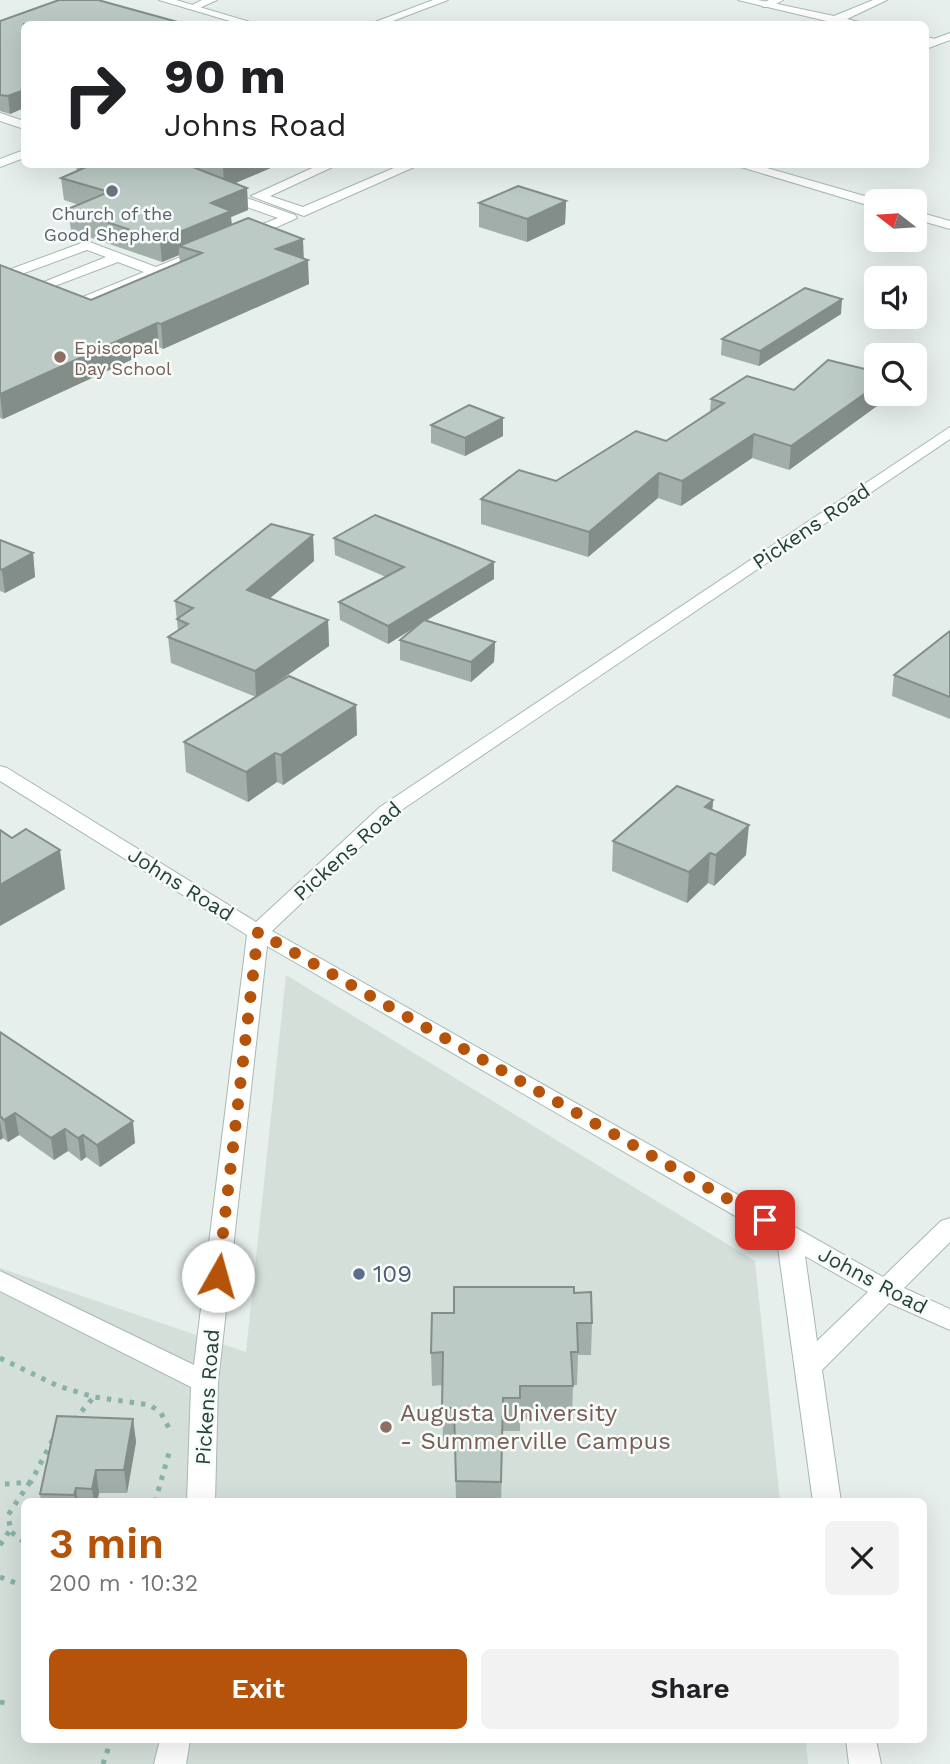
<!DOCTYPE html>
<meta charset="utf-8">
<style>
:root{--surface:#fff;--page:#f2f2f2;--text:#202124;--muted:#757577;--accent:#b45309}
body{margin:0;font-family:"Work Sans",sans-serif;background:var(--page);color:var(--text);height:100vh;display:flex;flex-direction:column;font-size:26px;white-space:nowrap}
*{box-sizing:border-box;margin:0}
p{font-size:23px;color:var(--muted)}
.icon{flex:none;width:38px;height:38px;fill:none;stroke:currentColor;stroke-width:2;stroke-linecap:round;stroke-linejoin:round}
.map{position:relative;flex:1;overflow:hidden}
.drawer{position:absolute;left:21px;top:1498px;width:906px;height:245px;display:flex;flex-direction:column;background:var(--surface);border-radius:10px;box-shadow:0 7px 28px #0002}
.drawer>*{flex:none}
.guide{position:absolute;left:21px;top:21px;width:908px;height:147px;border-radius:10px;box-shadow:0 7px 28px #0002;background:#fff;color:var(--text);overflow:hidden}
.needle{width:46px;rotate:287deg}
.buttons{position:absolute;left:864px;top:189px;display:grid;gap:14px}
.buttons a{display:grid;place-items:center;width:63px;height:63px;border-radius:10px;background:var(--surface);box-shadow:0 7px 28px #0002;font-size:35px}
.pin{position:absolute;display:grid;place-items:center;width:60px;height:60px;color:#fff;margin:-30px;border-radius:14px;box-shadow:0 4px 10px #0006}
.me{position:absolute;width:77px;margin:-38px;rotate:7deg;stroke-linejoin:round;filter:drop-shadow(0 0 5px #0008)}
.turn{display:flex;align-items:center;gap:24px;height:147px;padding:0 28px;font-size:32px}
.turn .icon{width:91px;height:91px;stroke-width:2.5}
.turn b{display:block;font-size:49px;line-height:60px}
.round{display:grid;place-items:center;flex:none;width:74px;height:74px;border-radius:10px;background:var(--page)}
.head{display:flex;align-items:center;justify-content:space-between;height:119px;padding:0 28px}
h1{font-size:42px;font-weight:600;line-height:52px;color:var(--accent)}
.cta{display:flex;gap:14px;margin-top:auto;padding:14px 28px}
.cta a{flex:1;height:80px;border-radius:10px;background:var(--accent);color:#fff;font-size:28px;font-weight:600;line-height:80px;text-align:center}
.cta a+a{background:var(--page);color:var(--text)}
.map>svg:first-child{display:block}
.built{fill:#d4dfda}
.lines{fill:none;stroke-linecap:round;stroke-linejoin:round}
.lane-casing{stroke:#a8b8b2;stroke-width:2}
.street-casing{stroke:#a8b8b2;stroke-width:2}
.secondary-casing{stroke:#a4bbb3;stroke-width:2}
.path{stroke:#86b3a5;stroke-width:5;stroke-dasharray:4.5 7;stroke-linecap:butt}
.lane{fill:#fff;fill-rule:evenodd}
.street{fill:#fff;fill-rule:evenodd}
.secondary{fill:#fff;fill-rule:evenodd}
.wall{fill:#a1aea9}
.shaded-wall{fill:#838d89}
.building{fill:#bbcac4;stroke:#838d89;stroke-width:2}
.route{stroke:#b45309;stroke-width:12;stroke-dasharray:0 21.6}
.worship-dot{fill:#6b7280;stroke:#f7fbf9;stroke-width:2.5}
.education-dot{fill:#8d6e63;stroke:#f7fbf9;stroke-width:2.5}
.service-dot{fill:#5c6f8a;stroke:#f7fbf9;stroke-width:2.5}
.labels{text-anchor:middle;dominant-baseline:central;stroke-width:5;stroke-linejoin:round;paint-order:stroke}
.far-worship-label{font-size:18px;fill:#5b616d;stroke:#f7fbf9}
.far-education-label{font-size:18px;fill:#785e54;stroke:#f7fbf9;text-anchor:start}
.street-label{font-size:21px;fill:#24423a;stroke:#f7fbf9}
.near-service-label{font-size:24px;fill:#4e5e75;stroke:#f7fbf9;text-anchor:start}
.near-education-label{font-size:24px;fill:#785e54;stroke:#f7fbf9;text-anchor:start}
</style>
<div class="map">
<svg width="950" height="1764" viewBox="0 0 950 1764">
<rect width="100%" height="100%" fill="#e6efeb"/>
<polygon class="built" points="286,975 755,1261 780,1501 24,1502 24,1740 806,1740 808,1764 0,1764 0,1268 246,1352"/>
<g class="lines">
<defs>
<g id="lane">
<polygon points="202,0 217,0 195,10 186,8"/>
<polygon points="769,0 783,0 771,7 763,7 763,3"/>
<polygon points="950,33 950,40 926,49 926,42"/>
<polygon points="0,113 24,121 24,129 0,121"/>
<polygon points="321,164 339,164 270,196 303,207 403,164 421,164 304,216 251,196"/>
<polygon points="221,189 295,215 297,218 250,239 240,239 240,233 278,218 216,196 216,190"/>
<polygon points="87,241 156,267 200,249 210,249 212,252 68,312 56,306 58,303 68,303 144,272 118,262 31,295 26,296 19,292 106,257 87,250 0,282 0,273"/>
</g>
<g id="street">
<polygon points="738,0 758,0 834,16 873,0 887,0 847,19 859,22 860,24 835,23"/>
<polygon points="926,37 940,40 942,42 936,45 926,43"/>
<path d="M950 427V439L394 815 272 931 883 1277 941 1221 950 1218V1242L904 1288 950 1309V1330L889 1303 822 1370 841 1502H813L777 1240 267 946 218 1382 215 1502H187L191 1387 0 1291V1271L194 1365 247 935 0 781V766L7 768 256 922 380 807ZM805 1256 868 1292 817 1341Z"/>
<polygon points="160,1740 190,1740 186,1764 154,1764"/>
<polygon points="846,1740 876,1740 881,1764 849,1764"/>
</g>
<g id="secondary">
<polygon points="159,0 176,0 257,24 240,24"/>
<polygon points="433,0 448,0 385,24 370,24"/>
<polygon points="24,150 24,158 0,167 0,159"/>
<polygon points="731,164 753,164 882,201 877,201 877,208"/>
<polygon points="915,211 950,221 950,229 915,219"/>
</g>
</defs>
<use href="#lane" class="lane-casing"/>
<use href="#street" class="street-casing"/>
<use href="#secondary" class="secondary-casing"/>
<g class="path">
<polyline points="0,1358 58,1386 94,1397 150,1405 161,1413 170,1430"/>
<polyline points="74,1420 94,1397"/>
<polyline points="5,1484 31,1482 54,1437"/>
<polyline points="155,1502 169,1453"/>
<polyline points="24,1542 11,1532 8,1515 30,1482"/>
<polyline points="0,1545 10,1530"/>
<polyline points="0,1577 21,1585"/>
<polyline points="0,1702 5,1703"/>
<polyline points="103,1764 111,1740"/>
</g>
<use href="#lane" class="lane"/>
<use href="#street" class="street"/>
<use href="#secondary" class="secondary"/>
</g>
<g class="wall">
<polygon points="0,21 24,24 24,108 10,114 0,111"/>
<polygon points="80,164 280,164 235,183 247,188 248,210 231,217 232,224 304,259 309,284 163,349 159,347 3,419 0,418 0,265 91,300 180,263 179,255 162,262 71,231 68,209 79,205 64,200 61,178 77,172 76,166"/>
<polygon points="566,201 565,224 527,242 479,227 479,203"/>
<polygon points="841,314 759,366 721,355 722,339"/>
<polygon points="794,390 877,406 789,470 752,458 681,506 658,498 588,557 481,524 481,499 556,481 666,441 710,412 711,399"/>
<polygon points="503,418 503,436 465,456 431,443 431,425"/>
<polygon points="313,535 314,561 270,598 328,620 329,646 268,689 356,705 357,735 283,785 277,782 248,802 186,772 184,742 256,697 171,663 168,637 178,631 175,601"/>
<polygon points="334,538 494,562 494,579 427,620 495,642 494,662 471,682 400,660 400,640 413,628 388,644 340,620 339,602 386,577 335,555"/>
<polygon points="0,540 33,553 35,577 5,593 0,591"/>
<polygon points="950,631 950,719 892,696 894,675"/>
<polygon points="713,800 712,810 746,855 714,886 708,883 687,903 612,871 613,841"/>
<polygon points="0,1032 135,1143 100,1167 86,1157 81,1161 68,1151 54,1160 19,1135 8,1142 3,1138 0,1140"/>
<polygon points="574,1293 592,1323 591,1355 578,1355 577,1385 573,1385 572,1419 520,1419 520,1431 503,1431 501,1502 456,1502 455,1441 443,1441 442,1385 432,1386 431,1353 454,1313"/>
<polygon points="133,1419 136,1442 127,1493 99,1493 97,1502 41,1502 40,1494"/>
</g>
<g class="shaded-wall">
<polygon points="24,90 24,108 10,114 8,96"/>
<polygon points="223,164 280,164 224,188"/>
<polygon points="247,188 248,210 231,217 232,234 179,246 179,255 162,262 160,240 211,203"/>
<polygon points="566,201 565,224 527,242 527,219"/>
<polygon points="303,239 304,262 276,249"/>
<polygon points="308,260 309,284 163,349 161,324"/>
<polygon points="842,299 841,314 759,366 760,351"/>
<polygon points="157,323 159,347 3,419 0,394"/>
<polygon points="877,374 877,394 879,394 877,406 789,470 791,446"/>
<polygon points="503,418 503,436 465,456 465,438"/>
<polygon points="754,434 752,458 681,506 682,481"/>
<polygon points="659,473 658,498 588,557 589,532"/>
<polygon points="313,535 314,561 249,616 247,590"/>
<polygon points="33,553 35,577 5,593 2,570"/>
<polygon points="494,562 494,579 388,644 388,626"/>
<polygon points="328,620 329,646 256,697 255,671"/>
<polygon points="495,642 494,662 471,682 471,662"/>
<polygon points="356,705 357,735 283,785 281,755"/>
<polygon points="275,753 277,782 248,802 246,772"/>
<polygon points="713,800 711,830 705,807"/>
<polygon points="749,825 746,855 714,886 716,855"/>
<polygon points="60,850 65,889 0,926 0,885"/>
<polygon points="710,853 708,883 687,903 689,872"/>
<polygon points="15,1113 19,1135 8,1142 4,1120"/>
<polygon points="0,1121 3,1138 0,1140"/>
<polygon points="133,1121 135,1143 100,1167 97,1145"/>
<polygon points="65,1129 68,1151 54,1160 51,1138"/>
<polygon points="83,1135 86,1157 81,1161 78,1138"/>
<polygon points="133,1419 136,1442 127,1493 124,1470"/>
<polygon points="96,1470 99,1493 97,1502 94,1502 92,1489"/>
<polygon points="76,1488 78,1502 75,1502 74,1495"/>
</g>
<g class="building">
<polygon points="59,0 98,0 185,24 24,24 24,90 8,96 0,95 0,21"/>
<polygon points="80,164 185,164 247,188 211,203 231,211 160,240 68,209 109,192 61,178 84,168 76,166"/>
<polygon points="518,186 566,201 527,219 479,203"/>
<polygon points="248,218 303,239 276,249 308,260 161,324 157,323 0,394 0,265 91,300 202,253 179,246"/>
<polygon points="805,288 842,299 760,351 722,339"/>
<polygon points="828,360 877,372 877,374 870,380 877,382 877,385 791,446 754,434 682,481 659,473 589,532 481,499 519,470 556,481 636,431 666,441 724,403 711,399 747,376 794,390"/>
<polygon points="469,405 503,418 465,438 431,425"/>
<polygon points="375,515 494,562 388,626 339,602 404,567 334,538"/>
<polygon points="271,524 313,535 247,590 328,620 255,671 168,637 188,624 177,619 193,608 175,601"/>
<polygon points="0,540 33,553 2,570 0,569"/>
<polygon points="424,620 495,642 471,662 400,640"/>
<polygon points="950,631 950,697 894,675"/>
<polygon points="289,676 356,705 281,755 275,753 246,772 184,742"/>
<polygon points="677,786 713,800 705,807 749,825 716,855 710,853 689,872 613,841"/>
<polygon points="26,829 60,850 0,885 0,830 12,838"/>
<polygon points="0,1032 133,1121 97,1145 83,1135 78,1138 65,1129 51,1138 15,1113 4,1120 0,1116"/>
<polygon points="454,1287 574,1287 574,1293 591,1292 592,1323 577,1323 578,1352 571,1352 573,1386 520,1386 520,1398 503,1398 501,1482 456,1481 454,1408 442,1408 443,1352 431,1353 432,1313 454,1313"/>
<polygon points="57,1416 133,1419 124,1470 96,1470 92,1489 76,1488 74,1495 40,1494"/>
</g>
<g class="lines">
<polyline class="route" points="218,1276 258,932 765,1220"/>
</g>
<circle class="worship-dot" cx="112" cy="191" r="7"/>
<g class="education-dot">
<circle cx="60" cy="357" r="7"/>
<circle cx="386" cy="1427" r="7"/>
</g>
<circle class="service-dot" cx="359" cy="1274" r="7"/>
<g class="labels">
<g class="far-worship-label">
<text x="112" y="213">Church of the<tspan x="112" dy="21">Good Shepherd</tspan></text>
</g>
<g class="far-education-label">
<text x="74" y="347">Episcopal<tspan x="74" dy="21">Day School</tspan></text>
</g>
<g class="street-label">
<text transform="translate(811 526) rotate(-34)">Pickens Road</text>
<text transform="translate(347 851) rotate(-42)">Pickens Road</text>
<text transform="translate(181 884) rotate(32)">Johns Road</text>
<text transform="translate(873 1280) rotate(28)">Johns Road</text>
<text transform="translate(207 1397) rotate(-86)">Pickens Road</text>
</g>
<g class="near-service-label">
<text x="373" y="1274">109</text>
</g>
<g class="near-education-label">
<text x="400" y="1413">Augusta University<tspan x="400" dy="28">- Summerville Campus</tspan></text>
</g>
</g>
</svg>
<div class="buttons">
<a><svg class="needle" viewBox="-14 -14 28 28"><path d="M0-13l5 13h-10z" fill="#e53935"/><path d="M0 13l5-13h-10z" fill="#757577"/></svg></a>
<a><svg class="icon" aria-label="sound" viewBox="0 0 24 24"><path d="M4 9h4l5-4v14l-5-4H4zM17 9q2 3 0 6"/></svg></a>
<a><svg class="icon" aria-label="search" viewBox="0 0 24 24"><circle cx="10" cy="10" r="6"/><path d="M15 15l6 6"/></svg></a>
</div>
<div class="pin" style="left:765px;top:1220px;background:#d93025"><svg class="icon" aria-label="arrive" viewBox="0 0 24 24"><path d="M6 21V4h12l-3 4 3 4H6"/></svg></div>
<svg class="me" style="left:218px;top:1276px" viewBox="-20 -20 40 40"><circle r="19" fill="#fff"/><path d="M0-13L10 11 0 6-10 11z" fill="#b45309"/></svg>
<div class="guide">
<div class="turn"><svg class="icon" aria-label="right" viewBox="0 0 24 24"><path d="M7 20v-9h11M14 6l5 5-5 5"/></svg><div><b>90 m</b>Johns Road</div></div>
</div>
<section class="drawer">
<div class="head"><div><h1>3 min</h1><p>200 m · 10:32</p></div><a class="round"><svg class="icon" aria-label="close" viewBox="0 0 24 24"><path d="M6 6l12 12M18 6L6 18"/></svg></a></div>
<div class="cta"><a>Exit</a><a>Share</a></div>
</section>
</div>
